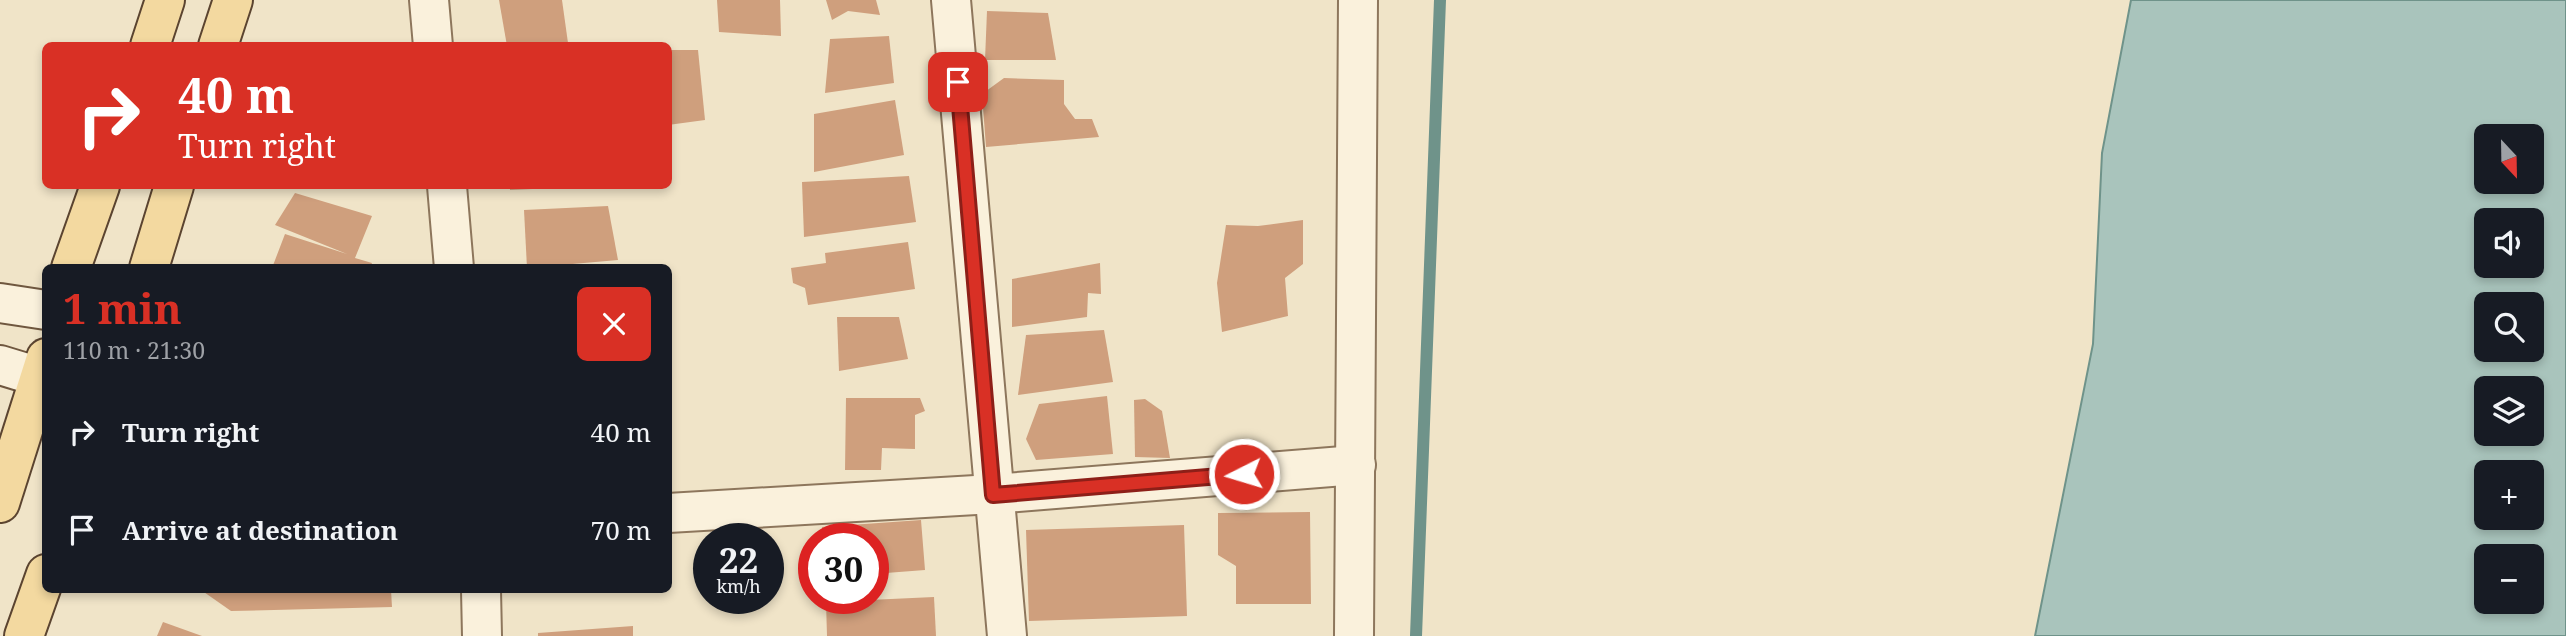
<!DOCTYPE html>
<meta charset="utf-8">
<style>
:root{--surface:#171b24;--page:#20242c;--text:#f1f3f6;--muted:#9ea1a6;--accent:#d93025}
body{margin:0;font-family:"Noto Serif",serif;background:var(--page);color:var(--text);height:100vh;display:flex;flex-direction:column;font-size:26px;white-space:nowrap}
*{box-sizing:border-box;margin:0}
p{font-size:23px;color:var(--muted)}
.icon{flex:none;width:38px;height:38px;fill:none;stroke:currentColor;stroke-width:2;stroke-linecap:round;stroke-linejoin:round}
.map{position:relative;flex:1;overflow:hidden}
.panel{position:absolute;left:42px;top:264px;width:630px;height:329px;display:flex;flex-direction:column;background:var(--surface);border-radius:10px;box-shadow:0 4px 10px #0003}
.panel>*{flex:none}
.hud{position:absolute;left:42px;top:42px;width:630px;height:147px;border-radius:10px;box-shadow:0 4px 10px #0003;background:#d93025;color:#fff;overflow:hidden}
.needle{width:46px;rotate:158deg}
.fabs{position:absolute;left:2474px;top:124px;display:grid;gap:14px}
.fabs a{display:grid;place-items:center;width:70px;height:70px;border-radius:10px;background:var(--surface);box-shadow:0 4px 10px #0003;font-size:35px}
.speed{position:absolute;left:693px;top:523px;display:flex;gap:14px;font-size:35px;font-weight:700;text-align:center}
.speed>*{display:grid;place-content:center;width:91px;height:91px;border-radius:50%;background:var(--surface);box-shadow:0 4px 10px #0003;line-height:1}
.speed small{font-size:18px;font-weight:400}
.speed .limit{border:10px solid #d22;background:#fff;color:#111}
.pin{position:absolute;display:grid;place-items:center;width:60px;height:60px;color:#fff;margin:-30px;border-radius:14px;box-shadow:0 4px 10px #0006}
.me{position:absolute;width:77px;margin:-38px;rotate:265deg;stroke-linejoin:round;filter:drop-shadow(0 0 5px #0008)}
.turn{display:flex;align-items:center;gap:24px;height:147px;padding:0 21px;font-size:32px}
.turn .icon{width:91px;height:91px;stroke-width:2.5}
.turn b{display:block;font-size:49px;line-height:60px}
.round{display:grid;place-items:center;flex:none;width:74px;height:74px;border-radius:10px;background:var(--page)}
.summary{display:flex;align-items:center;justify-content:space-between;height:119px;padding:0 21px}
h1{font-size:42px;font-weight:700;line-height:52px;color:var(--accent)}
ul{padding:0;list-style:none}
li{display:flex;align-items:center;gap:21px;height:98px;padding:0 21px}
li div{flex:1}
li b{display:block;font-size:26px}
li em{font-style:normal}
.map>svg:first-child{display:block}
.water{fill:#a9c4bc;stroke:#6f938a;stroke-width:2;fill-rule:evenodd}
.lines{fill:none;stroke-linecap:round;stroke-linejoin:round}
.stream{stroke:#6f938a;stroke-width:12}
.building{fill:#cf9f7d}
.street-casing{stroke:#8d765c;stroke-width:42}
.secondary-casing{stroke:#6f573f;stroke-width:42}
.primary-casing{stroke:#5b4430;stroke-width:42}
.street{stroke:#faf1dc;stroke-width:38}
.secondary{stroke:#faf1dc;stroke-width:38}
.primary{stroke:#f3d9a0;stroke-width:38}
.route-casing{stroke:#8d1f18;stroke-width:18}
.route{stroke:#d93025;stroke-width:12}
</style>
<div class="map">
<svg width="2566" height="636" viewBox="0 0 2566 636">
<rect width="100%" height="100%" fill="#f0e4c8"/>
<path class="water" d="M2131 0H2566V636H2035L2093 344 2102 153ZM2487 136H2532V182H2487ZM2532 220V266H2487V220ZM2532 304V350H2487V304ZM2487 388H2532V434H2487ZM2532 472V518H2487V472ZM2532 556V602H2487V556Z"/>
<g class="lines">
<polyline class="stream" points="1416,636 1440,0"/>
</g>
<g class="building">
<polygon points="499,0 562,0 568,43 507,46"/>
<polygon points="717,0 780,0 781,36 719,32"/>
<polygon points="826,0 876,0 880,15 848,11 832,20"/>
<polygon points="987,11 1048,13 1056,60 985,60"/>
<polygon points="889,36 894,83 825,93 830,39"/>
<polygon points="668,50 698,50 705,120 668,125"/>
<polygon points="1004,78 1064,80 1064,104 1075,119 1092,119 1099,137 986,147 982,94"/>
<polygon points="895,100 904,155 814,172 814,114"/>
<polygon points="909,176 916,222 804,237 802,182"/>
<polygon points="510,186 555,186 555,188 510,190"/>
<polygon points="295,193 372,216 355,258 372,263 370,268 272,268 285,234 347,254 275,225"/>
<polygon points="608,206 618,260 527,268 524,210"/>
<polygon points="1303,220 1303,264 1285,278 1288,316 1222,332 1217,283 1226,225 1258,226"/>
<polygon points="908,242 915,289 808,305 805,288 793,283 791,268 826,263 825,253"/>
<polygon points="1100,263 1101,294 1088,293 1087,317 1012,327 1012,279"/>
<polygon points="837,317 899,317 908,359 839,371"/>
<polygon points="1104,330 1113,382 1018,395 1026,335"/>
<polygon points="1107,396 1113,454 1036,460 1026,439 1039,404"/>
<polygon points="846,398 920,398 925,411 915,415 915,449 882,448 881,470 845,470"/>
<polygon points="1145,399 1162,411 1170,458 1135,457 1134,400"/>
<polygon points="1310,512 1311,604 1236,604 1236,566 1218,555 1218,513"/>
<polygon points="921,520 925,570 873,574 873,539 823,539 822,527"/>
<polygon points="1184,525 1187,616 1029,621 1026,530"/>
<polygon points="201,590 391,590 392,607 231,611"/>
<polygon points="934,597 936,636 827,636 826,602"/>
<polygon points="163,622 202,636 157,636"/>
<polygon points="633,626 633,636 538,636 538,633"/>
</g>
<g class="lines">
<defs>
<g id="street">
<polyline points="429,0 433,46"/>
<polyline points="951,0 1007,636"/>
<polyline points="447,186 454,268"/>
<polyline points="668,513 993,494 1356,465"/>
<polyline points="481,590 482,636"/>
<polyline points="1354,636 1358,0"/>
</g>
<g id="secondary">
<polyline points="0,303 46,310"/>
<polyline points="0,365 46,379"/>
</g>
<g id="primary">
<polyline points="150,46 165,0"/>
<polyline points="218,46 233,0"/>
<polyline points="71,268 100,186"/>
<polyline points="149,268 174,186"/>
<polyline points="0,503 46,358"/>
<polyline points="24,636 46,574"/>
</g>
</defs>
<use href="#street" class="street-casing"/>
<use href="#secondary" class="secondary-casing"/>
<use href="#primary" class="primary-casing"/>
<use href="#street" class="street"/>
<use href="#secondary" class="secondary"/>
<use href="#primary" class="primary"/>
</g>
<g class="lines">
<defs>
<polyline id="route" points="958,82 993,495 1244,474"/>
</defs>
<use href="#route" class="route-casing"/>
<use href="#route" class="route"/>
</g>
</svg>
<div class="fabs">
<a><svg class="needle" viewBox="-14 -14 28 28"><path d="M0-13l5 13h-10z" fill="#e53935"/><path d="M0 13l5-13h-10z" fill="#9ea1a6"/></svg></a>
<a><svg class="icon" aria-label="sound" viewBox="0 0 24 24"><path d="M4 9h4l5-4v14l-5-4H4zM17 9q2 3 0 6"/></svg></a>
<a><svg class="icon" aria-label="search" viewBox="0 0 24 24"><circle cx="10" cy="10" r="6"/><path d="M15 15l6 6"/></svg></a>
<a><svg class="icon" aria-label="layers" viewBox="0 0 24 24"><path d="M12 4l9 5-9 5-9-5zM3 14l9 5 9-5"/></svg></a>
<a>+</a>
<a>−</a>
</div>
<div class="speed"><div>22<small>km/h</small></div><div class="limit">30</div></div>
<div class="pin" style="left:958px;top:82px;background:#d93025"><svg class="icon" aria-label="arrive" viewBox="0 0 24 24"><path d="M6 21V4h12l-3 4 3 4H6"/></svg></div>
<svg class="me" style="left:1244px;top:474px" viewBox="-20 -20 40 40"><circle r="17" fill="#d93025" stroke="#fff" stroke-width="3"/><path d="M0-11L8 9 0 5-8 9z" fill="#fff"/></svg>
<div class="hud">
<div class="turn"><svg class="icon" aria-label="right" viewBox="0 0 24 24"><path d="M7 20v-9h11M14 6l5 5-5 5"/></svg><div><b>40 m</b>Turn right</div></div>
</div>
<section class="panel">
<div class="summary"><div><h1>1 min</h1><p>110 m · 21:30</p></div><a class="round" style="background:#d93025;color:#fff"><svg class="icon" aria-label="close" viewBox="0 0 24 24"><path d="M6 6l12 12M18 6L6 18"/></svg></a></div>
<ul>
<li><svg class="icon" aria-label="right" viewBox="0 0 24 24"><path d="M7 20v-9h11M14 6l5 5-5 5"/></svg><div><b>Turn right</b></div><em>40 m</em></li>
<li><svg class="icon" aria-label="arrive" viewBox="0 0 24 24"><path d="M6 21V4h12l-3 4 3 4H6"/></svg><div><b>Arrive at destination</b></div><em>70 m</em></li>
</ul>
</section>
</div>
